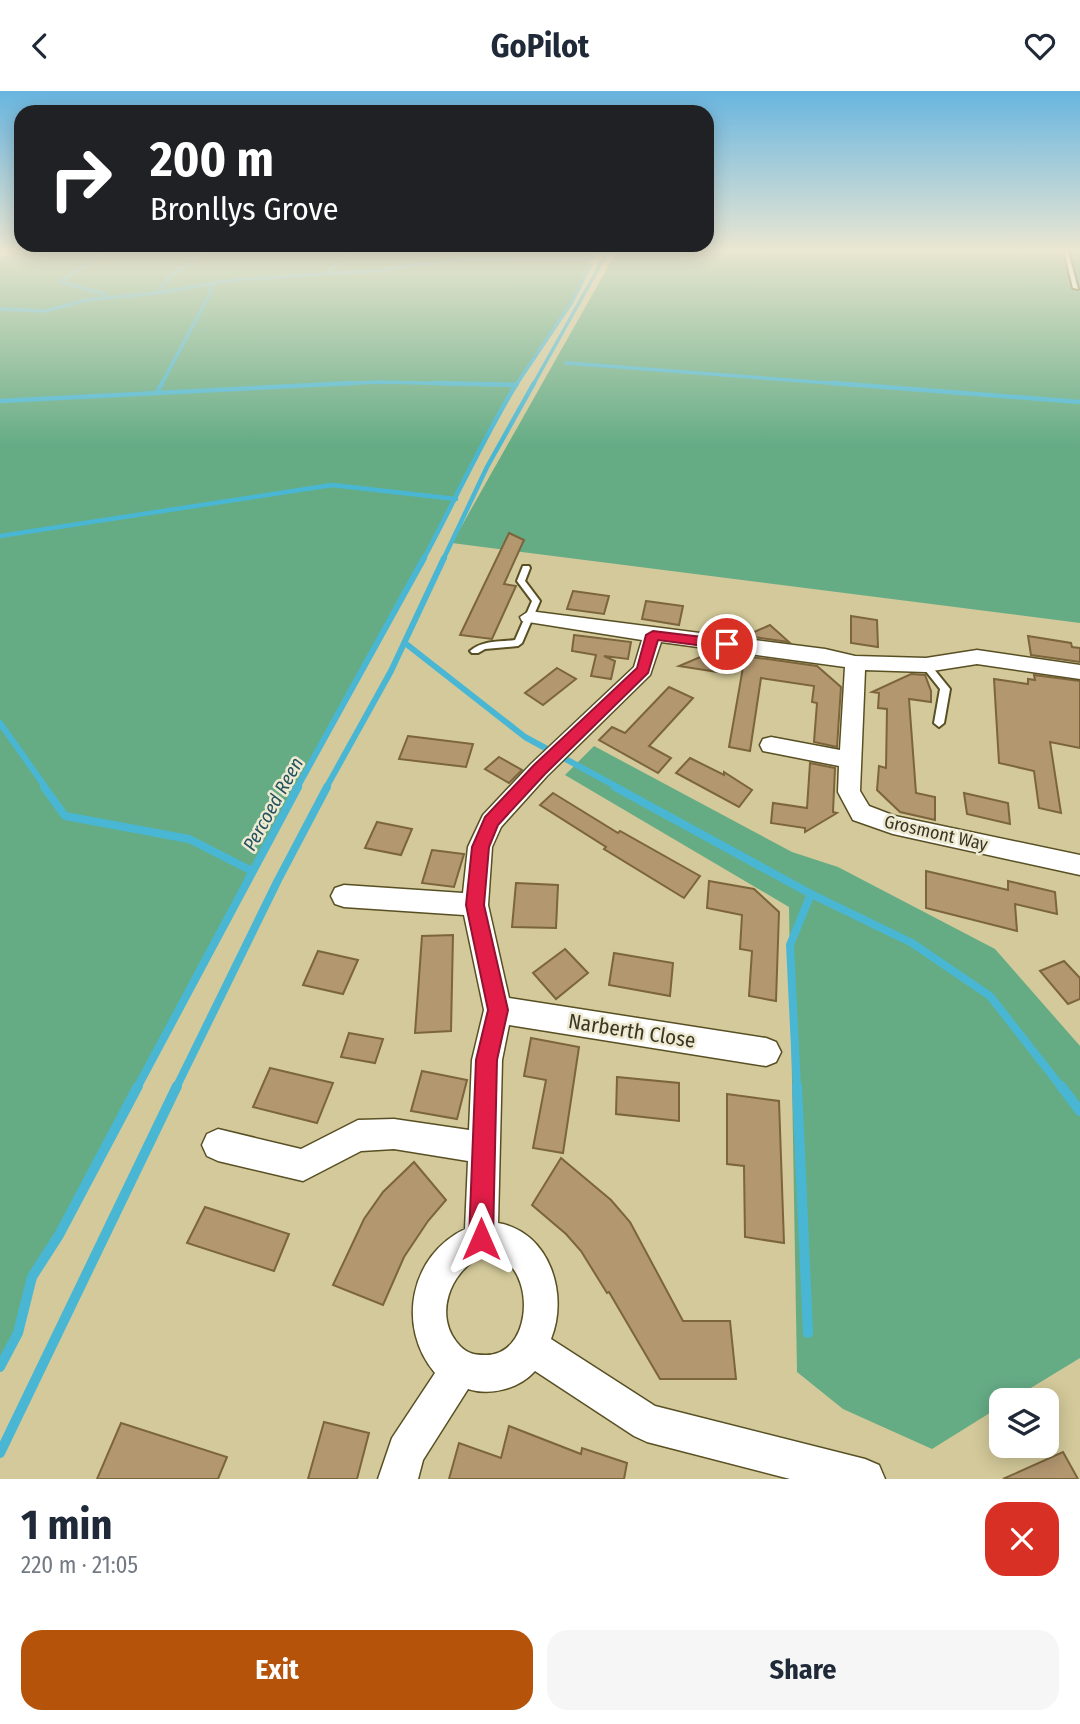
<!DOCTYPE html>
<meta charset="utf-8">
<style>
:root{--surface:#fff;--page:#f6f6f7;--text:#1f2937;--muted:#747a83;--accent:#b45309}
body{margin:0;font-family:"Fira Sans Condensed",sans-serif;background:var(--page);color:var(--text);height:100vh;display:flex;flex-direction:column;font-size:26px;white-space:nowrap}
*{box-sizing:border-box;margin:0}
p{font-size:23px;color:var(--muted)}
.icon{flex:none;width:38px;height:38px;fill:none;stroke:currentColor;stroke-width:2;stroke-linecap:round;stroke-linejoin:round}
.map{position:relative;height:1388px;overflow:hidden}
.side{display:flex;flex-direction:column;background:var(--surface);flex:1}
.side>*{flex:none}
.guide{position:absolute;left:14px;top:14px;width:700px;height:147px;border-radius:21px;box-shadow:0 4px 18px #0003;background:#202124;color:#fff;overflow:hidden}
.buttons{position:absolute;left:989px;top:1297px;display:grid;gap:14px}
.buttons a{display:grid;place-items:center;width:70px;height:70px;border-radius:14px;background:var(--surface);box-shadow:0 4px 18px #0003;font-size:35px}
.pin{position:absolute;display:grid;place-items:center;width:60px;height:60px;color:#fff;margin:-30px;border:4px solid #fff;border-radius:50%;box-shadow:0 2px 7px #0007}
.me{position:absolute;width:77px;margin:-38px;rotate:0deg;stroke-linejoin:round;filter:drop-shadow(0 0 5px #0008)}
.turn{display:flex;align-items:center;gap:24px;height:147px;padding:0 21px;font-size:32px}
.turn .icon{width:91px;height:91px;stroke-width:2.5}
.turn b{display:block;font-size:49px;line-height:60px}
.round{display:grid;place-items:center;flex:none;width:74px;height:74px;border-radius:21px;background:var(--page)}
.overview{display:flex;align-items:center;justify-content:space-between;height:119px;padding:0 21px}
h1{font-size:42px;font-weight:700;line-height:52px}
.action{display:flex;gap:14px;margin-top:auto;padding:14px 21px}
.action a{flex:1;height:80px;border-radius:21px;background:var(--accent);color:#fff;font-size:28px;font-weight:700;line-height:80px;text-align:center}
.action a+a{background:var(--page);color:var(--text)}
header{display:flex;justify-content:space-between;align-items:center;height:91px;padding:0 21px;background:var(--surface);font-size:32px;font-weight:700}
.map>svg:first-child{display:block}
.green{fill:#65ac85}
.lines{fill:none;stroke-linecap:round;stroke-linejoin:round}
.stream-far4{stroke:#49b7d4;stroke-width:3.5}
.stream-far3{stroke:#49b7d4;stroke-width:4.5}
.stream-far2{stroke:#49b7d4;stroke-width:6}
.stream-far1{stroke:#49b7d4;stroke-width:8}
.stream{stroke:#49b7d4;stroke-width:10}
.building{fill:#b2976f;stroke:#7c643d;stroke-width:2}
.service-casing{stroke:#584f23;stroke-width:4}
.minor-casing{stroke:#584f23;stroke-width:3}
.service{fill:#fff;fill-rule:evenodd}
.minor{fill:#fff;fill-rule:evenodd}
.rail-casing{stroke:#888160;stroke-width:4.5}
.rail{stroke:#eeead2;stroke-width:2.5;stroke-dasharray:8;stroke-linecap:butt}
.route{fill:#e11d48;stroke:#92132f;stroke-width:2}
.labels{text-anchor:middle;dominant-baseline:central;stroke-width:5;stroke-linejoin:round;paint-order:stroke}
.street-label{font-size:18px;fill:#3a3623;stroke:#eeead2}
.water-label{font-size:19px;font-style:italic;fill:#24535f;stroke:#eeead2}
.near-street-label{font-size:21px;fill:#3a3623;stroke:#eeead2}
</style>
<header><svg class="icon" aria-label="back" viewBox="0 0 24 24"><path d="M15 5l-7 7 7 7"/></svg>GoPilot<svg class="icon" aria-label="heart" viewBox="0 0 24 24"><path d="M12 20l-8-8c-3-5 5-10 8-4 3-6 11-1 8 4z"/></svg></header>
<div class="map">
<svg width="1080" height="1388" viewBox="0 0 1080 1388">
<rect width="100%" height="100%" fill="#d3c99a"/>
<g class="green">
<path d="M24 160C38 160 102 163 108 160H595L572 211 516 294 485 346 461 399 252 780 59 1144 32 1186 18 1242 0 1276V170Z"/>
<polygon points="617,160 1080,160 1080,532 452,452"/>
<polygon points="594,655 792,761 838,776 995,858 1080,955 1080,1267 1011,1309 1001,1309 1001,1315 932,1358 843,1318 797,1281 789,816 565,684"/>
</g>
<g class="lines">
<g class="stream-far4">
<polyline points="0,170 24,160"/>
<polyline points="328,180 355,160"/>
<polyline points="157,202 169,186 208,160"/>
<polyline points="106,206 102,202 60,191 108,160"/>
<polyline points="0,218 46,220 86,209 157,202 234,189 384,179 459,168 591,168 595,160"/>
<polyline points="566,272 855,294"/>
<polyline points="161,294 211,201 211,193"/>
<polyline points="318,294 377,291 514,294"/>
<polyline points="516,294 572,211 591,173"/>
<polyline points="533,294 608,160"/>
</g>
<g class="stream-far3">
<polyline points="433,292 516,294"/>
<polyline points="832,292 1080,311"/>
<polyline points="158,300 162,292"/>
<polyline points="0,310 353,292"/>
<polyline points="0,445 332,394 456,408"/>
<path d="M423 469C455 410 482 349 517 292"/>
<polyline points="443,469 487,376 534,292"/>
</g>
<g class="stream-far2">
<polyline points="405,552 525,646 619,697"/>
<polyline points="0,632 46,697"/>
<polyline points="297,697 424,467"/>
<polyline points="326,697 391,580 444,467"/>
</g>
<g class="stream-far1">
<polyline points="44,696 65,725 189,748 252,780"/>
<polyline points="615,696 811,803 912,852 990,905 1062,997"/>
<polyline points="137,997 298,696"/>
<polyline points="176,997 278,789 327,696"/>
<polyline points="797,997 790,854 811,803"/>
</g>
<g class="stream">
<polyline points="797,995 808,1242"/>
<polyline points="1061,995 1080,1020"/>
<polyline points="0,1276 18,1242 32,1186 59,1144 138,995"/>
<polyline points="0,1362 177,995"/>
</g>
</g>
<g class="building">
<polygon points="509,442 524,449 504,493 516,495 492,548 460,544"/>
<polygon points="573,500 609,505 604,523 567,518"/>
<polygon points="646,510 683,515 679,534 642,528"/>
<polygon points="851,525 877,529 878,556 851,552"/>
<polygon points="770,534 789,551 746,545 752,542"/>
<polygon points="574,544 631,551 628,568 604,565 615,570 611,588 591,585 596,564 572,560"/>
<polygon points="1028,545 1071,552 1072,556 1080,557 1080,571 1031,564"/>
<polygon points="712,561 733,563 717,581 679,575"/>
<polygon points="745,565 817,575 841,596 837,656 814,651 817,612 812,611 814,595 761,587 750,660 729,656"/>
<polygon points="557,577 576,588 543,614 525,602"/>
<polygon points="911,583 925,584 931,600 931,611 909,608 916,702 935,706 935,729 900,721 877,699 879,675 886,677 887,618 878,617 879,602 872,601"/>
<polygon points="1034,584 1080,590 1080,657 1050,651 1061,722 1039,717 1034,680 999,672 994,588 1028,593 1028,588 1035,589"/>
<polygon points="669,596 693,607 649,655 671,667 658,682 599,649 612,636 625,642"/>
<polygon points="408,645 473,653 466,676 399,668"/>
<polygon points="499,666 522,679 509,692 485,678"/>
<polygon points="690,667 724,684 724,681 752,699 739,716 676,682"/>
<polygon points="810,672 835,677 833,721 837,722 805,741 805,737 771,732 773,712 807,717"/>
<polygon points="553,702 618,742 620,740 700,785 684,807 604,758 606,756 540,714"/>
<polygon points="964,702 1008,712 1010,733 967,723"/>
<polygon points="377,731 412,738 401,764 365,757"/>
<polygon points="432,759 464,763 454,796 422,792"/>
<polygon points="926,780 1008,799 1008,790 1055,801 1057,823 1015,813 1017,840 926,817"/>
<polygon points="709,790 754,798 779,821 776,910 749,905 752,860 740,858 742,824 707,817"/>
<polygon points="516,792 558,794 556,837 512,836"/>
<polygon points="453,844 451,940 415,942 422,845"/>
<polygon points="565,858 588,882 556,908 533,882"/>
<polygon points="318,860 358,869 343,903 303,894"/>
<polygon points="614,862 673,872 670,905 609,894"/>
<polygon points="1064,870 1080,887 1080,908 1068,913 1040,880"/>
<polygon points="349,942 383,948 375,972 341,966"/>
<polygon points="531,947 579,956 563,1062 533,1057 546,989 524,985"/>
<polygon points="270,977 333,992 317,1032 253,1016"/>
<polygon points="422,980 467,989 457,1028 411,1020"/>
<polygon points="617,986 679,992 679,1030 616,1023"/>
<polygon points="727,1003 779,1010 784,1152 745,1146 744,1075 727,1073"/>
<polygon points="561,1067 611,1109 630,1131 683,1230 730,1230 736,1288 660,1288 609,1201 607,1202 581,1160 566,1143 532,1114"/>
<polygon points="414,1071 446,1109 428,1130 404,1166 383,1214 333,1194 364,1128 383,1101"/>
<polygon points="205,1116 289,1143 274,1180 187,1152"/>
<polygon points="324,1331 369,1342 357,1388 308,1388"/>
<polygon points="121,1332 227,1366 218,1388 97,1388"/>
<polygon points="509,1335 581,1363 582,1357 627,1372 624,1388 449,1388 459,1352 501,1367"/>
<polygon points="1063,1361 1078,1388 1003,1388"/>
</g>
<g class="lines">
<defs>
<g id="service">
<polygon points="1064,160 1068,160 1078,198 1073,197"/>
<path d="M523 475H529L530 477 525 490 540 510 522 552 518 555 485 558 478 562H472L470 560C483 549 499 551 515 549L532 510 517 490Z"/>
<polygon points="926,571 929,572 950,598 944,632 939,636 934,632 940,598 921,574"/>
</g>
<path id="minor" d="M529 520 825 558 855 565 926 567 977 559 1080 574V588L977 573 926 581 865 579 860 700 869 715 895 725 1080 764V784L893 743 853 729 838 701 839 675 763 660 760 654 763 648 771 646 840 659 845 576 661 551 650 584 547 685 501 736 492 756 488 814 509 907 766 947 776 951 781 961 776 971 766 975 509 934 502 969 498 1132C550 1141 569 1204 551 1248L655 1315 865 1368 879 1374 885 1388H790L647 1351 634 1345 535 1280C519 1298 490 1305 468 1298L423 1369 418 1388H378L392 1347 435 1282C396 1236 410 1164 465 1138L468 1070 394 1058 361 1060 303 1090 218 1070 207 1065 202 1054 207 1043 218 1038 301 1058 358 1029 394 1028 469 1039 472 969 484 919 464 824 344 816 335 813 331 805 335 797 344 794 463 802 468 756 483 724 531 673 634 576 642 549 522 530 520 526ZM482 1165C489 1165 498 1164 503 1168 536 1189 530 1265 485 1264 475 1264 468 1263 460 1255 432 1226 450 1180 482 1165Z"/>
</defs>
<use href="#service" class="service-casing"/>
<use href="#minor" class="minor-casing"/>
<use href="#service" class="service"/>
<use href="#minor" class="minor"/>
<defs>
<polyline id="rail" points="0,165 12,160"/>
</defs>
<use href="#rail" class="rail-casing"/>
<use href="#rail" class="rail"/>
</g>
<linearGradient id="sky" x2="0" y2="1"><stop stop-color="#68b5e0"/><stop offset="0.45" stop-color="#ebe7d2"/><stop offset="1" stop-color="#ebe7d2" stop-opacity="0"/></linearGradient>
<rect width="1080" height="354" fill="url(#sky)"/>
<polygon class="route" points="653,540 727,549 734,553 727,558 658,549 648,582 545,683 498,734 489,756 484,814 508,919 497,969 493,1148 489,1156 481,1159 473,1156 469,1148 476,969 488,919 466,814 472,756 485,726 534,674 637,577 646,544"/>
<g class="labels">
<g class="street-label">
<text transform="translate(936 742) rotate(13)">Grosmont Way</text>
</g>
<g class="water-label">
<text transform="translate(273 713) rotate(-61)">Percoed Reen</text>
</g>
<g class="near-street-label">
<text transform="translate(632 940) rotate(9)">Narberth Close</text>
</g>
</g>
</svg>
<div class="buttons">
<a><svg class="icon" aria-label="layers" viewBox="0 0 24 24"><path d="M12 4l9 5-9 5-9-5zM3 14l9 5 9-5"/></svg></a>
</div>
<div class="pin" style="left:727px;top:553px;background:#d93025"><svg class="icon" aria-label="arrive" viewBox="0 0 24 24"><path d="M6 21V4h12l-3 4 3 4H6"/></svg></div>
<svg class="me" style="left:481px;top:1148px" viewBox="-20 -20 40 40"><path d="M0-17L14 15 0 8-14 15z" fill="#e11d48" stroke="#fff" stroke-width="4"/></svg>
<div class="guide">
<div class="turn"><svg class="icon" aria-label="right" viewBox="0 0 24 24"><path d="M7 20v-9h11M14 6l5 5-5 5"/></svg><div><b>200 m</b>Bronllys Grove</div></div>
</div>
</div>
<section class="side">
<div class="overview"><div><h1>1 min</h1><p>220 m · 21:05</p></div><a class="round" style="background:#d93025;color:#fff"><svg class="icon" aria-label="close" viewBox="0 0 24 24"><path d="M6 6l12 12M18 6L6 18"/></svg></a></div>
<div class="action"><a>Exit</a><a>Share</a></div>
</section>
